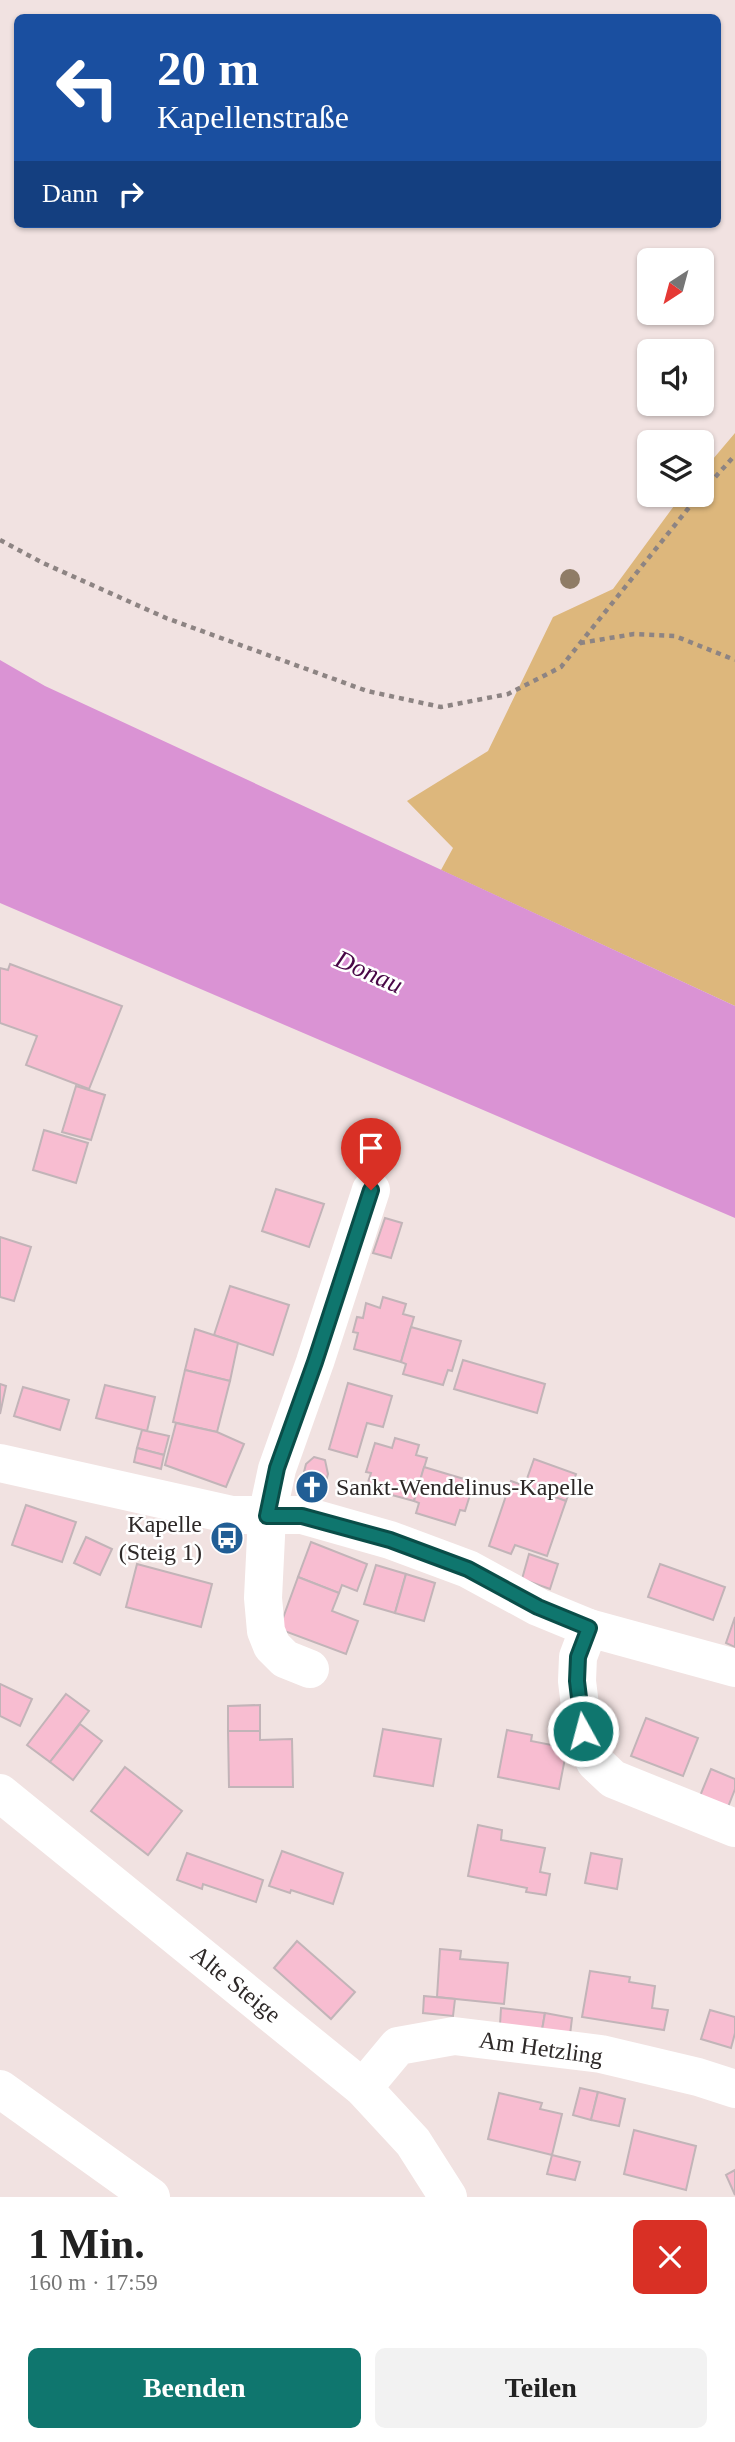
<!DOCTYPE html>
<html lang="de">
<meta charset="utf-8">
<style>
:root{--surface:#fff;--page:#f2f2f2;--text:#222;--muted:#767676;--accent:#0f766e}
body{margin:0;font-family:Georgia,serif;background:var(--page);color:var(--text);height:100vh;display:flex;flex-direction:column;font-size:26px;white-space:nowrap}
*{box-sizing:border-box;margin:0}
p{font-size:23px;color:var(--muted)}
.icon{flex:none;width:38px;height:38px;fill:none;stroke:currentColor;stroke-width:2;stroke-linecap:round;stroke-linejoin:round}
.map{position:relative;height:2197px;overflow:hidden}
.drawer{display:flex;flex-direction:column;background:var(--surface);flex:1}
.drawer>*{flex:none}
.top-card{position:absolute;left:14px;top:14px;width:707px;height:214px;border-radius:10px;box-shadow:0 2px 5px #0004;background:#1a4fa0;color:#fff;overflow:hidden}
.needle{width:46px;rotate:216deg}
.buttons{position:absolute;left:637px;top:248px;display:grid;gap:14px}
.buttons a{display:grid;place-items:center;width:77px;height:77px;border-radius:10px;background:var(--surface);box-shadow:0 2px 5px #0004;font-size:35px}
.pin{position:absolute;display:grid;place-items:center;width:60px;height:60px;color:#fff;margin:-72px -30px;border-radius:50% 50% 50% 0;rotate:-45deg;box-shadow:0 0 7px #0007}
.pin .icon{rotate:45deg}
.me{position:absolute;width:77px;margin:-38px;rotate:353deg;stroke-linejoin:round;filter:drop-shadow(0 0 5px #0008)}
.turn{display:flex;align-items:center;gap:24px;height:147px;padding:0 28px;font-size:32px}
.turn .icon{width:91px;height:91px;stroke-width:2.5}
.turn b{display:block;font-size:49px;line-height:60px}
.then{display:flex;align-items:center;height:66px;padding:0 28px;background:#0003;gap:14px;font-size:26px}
.round{display:grid;place-items:center;flex:none;width:74px;height:74px;border-radius:10px;background:var(--page)}
.summary{display:flex;align-items:center;justify-content:space-between;height:119px;padding:0 28px}
h1{font-size:42px;font-weight:700;line-height:52px}
.primary-button{display:flex;gap:14px;margin-top:auto;padding:14px 28px}
.primary-button a{flex:1;height:80px;border-radius:10px;background:var(--accent);color:#fff;font-size:28px;font-weight:700;line-height:80px;text-align:center}
.primary-button a+a{background:var(--page);color:var(--text)}
.map>svg:first-child{display:block}
.green{fill:#ddb77c}
.water{fill:#da93d4}
.building{fill:#f8bdd1;stroke:#c2b4b8;stroke-width:2}
.lines{fill:none;stroke-linecap:round;stroke-linejoin:round}
.path{stroke:#8d8483;stroke-width:4.5;stroke-dasharray:5 5;stroke-linecap:butt}
.minor{stroke:#fff;stroke-width:38}
.major{stroke:#fff;stroke-width:38}
.tree{fill:#8f7c66}
.route-casing{stroke:#0a4d48;stroke-width:18}
.route{stroke:#0f766e;stroke-width:12}
.labels{text-anchor:middle;dominant-baseline:central;stroke-width:5;stroke-linejoin:round;paint-order:stroke}
.poi-label{font-size:24px;fill:#2e2928;stroke:#fff;text-anchor:start}
.street-label{font-size:24px;fill:#2e2928;stroke:#fff}
.water-label{font-size:26px;font-style:italic;fill:#490847;stroke:#fff}
</style>
<div class="map">
<svg width="735" height="2197" viewBox="0 0 735 2197">
<rect width="100%" height="100%" fill="#f1e2e1"/>
<polygon class="green" points="735,433 735,1006 441,870 453,848 407,801 488,751 553,617 613,589 682,495 702,495 702,472"/>
<polygon class="water" points="0,660 45,686 735,1006 735,1218 0,903"/>
<g class="building">
<polygon points="10,964 122,1006 89,1089 26,1065 37,1036 0,1023 0,968 8,970"/>
<polygon points="76,1086 105,1095 91,1140 62,1132"/>
<polygon points="44,1130 88,1143 76,1183 33,1170"/>
<polygon points="276,1189 324,1204 309,1247 262,1231"/>
<polygon points="385,1218 402,1223 391,1258 373,1253"/>
<polygon points="0,1237 31,1247 14,1301 0,1297"/>
<polygon points="230,1286 289,1305 273,1355 214,1335"/>
<polygon points="383,1297 406,1304 403,1314 414,1317 401,1362 354,1349 358,1333 353,1332 357,1317 363,1318 366,1303 380,1308"/>
<polygon points="411,1327 461,1341 452,1371 448,1370 443,1385 403,1374 406,1364 401,1362"/>
<polygon points="195,1329 238,1343 230,1381 185,1370"/>
<polygon points="463,1360 545,1384 537,1413 454,1389"/>
<polygon points="185,1370 230,1381 217,1432 173,1422"/>
<polygon points="348,1383 392,1396 383,1427 367,1423 357,1457 329,1449"/>
<polygon points="0,1384 6,1386 0,1414"/>
<polygon points="105,1385 155,1397 147,1431 96,1418"/>
<polygon points="23,1387 69,1400 60,1430 14,1416"/>
<polygon points="176,1423 217,1432 244,1444 226,1487 165,1465"/>
<polygon points="142,1430 169,1436 164,1455 137,1448"/>
<polygon points="395,1438 419,1445 416,1455 427,1458 414,1501 366,1488 371,1473 366,1472 375,1443 392,1448"/>
<polygon points="137,1448 164,1455 161,1469 134,1462"/>
<polygon points="314,1457 325,1460 328,1474 319,1506 297,1500 306,1464"/>
<polygon points="534,1459 576,1474 566,1501 524,1487"/>
<polygon points="424,1467 474,1482 465,1511 460,1510 455,1525 416,1513 419,1503 414,1501"/>
<polygon points="511,1481 566,1501 547,1556 515,1545 511,1554 489,1546"/>
<polygon points="26,1505 76,1522 62,1562 12,1545"/>
<polygon points="86,1537 112,1549 100,1575 74,1563"/>
<polygon points="311,1542 367,1564 357,1591 342,1585 339,1593 298,1577"/>
<polygon points="529,1554 558,1564 550,1589 522,1579"/>
<polygon points="137,1564 212,1584 201,1627 126,1607"/>
<polygon points="660,1564 725,1587 713,1620 648,1597"/>
<polygon points="376,1565 406,1574 395,1613 364,1604"/>
<polygon points="406,1574 435,1583 424,1621 395,1613"/>
<polygon points="298,1577 339,1593 332,1611 358,1621 346,1654 279,1629"/>
<polygon points="735,1617 735,1647 726,1643"/>
<polygon points="0,1684 32,1699 20,1726 0,1716"/>
<polygon points="66,1694 89,1711 50,1762 27,1745"/>
<polygon points="260,1705 260,1731 228,1731 228,1706"/>
<polygon points="646,1718 698,1738 683,1776 631,1756"/>
<polygon points="80,1724 102,1741 73,1780 50,1762"/>
<polygon points="383,1729 441,1739 433,1786 374,1776"/>
<polygon points="507,1730 532,1735 531,1741 567,1748 559,1789 498,1777"/>
<polygon points="228,1731 260,1731 260,1740 292,1739 293,1787 229,1787"/>
<polygon points="125,1767 182,1811 148,1855 91,1811"/>
<polygon points="711,1769 735,1779 735,1789 728,1807 700,1796"/>
<polygon points="478,1825 502,1830 501,1840 545,1848 540,1872 550,1874 546,1895 526,1892 527,1888 468,1876"/>
<polygon points="282,1851 343,1873 333,1904 291,1890 290,1893 269,1886"/>
<polygon points="187,1853 263,1880 256,1902 203,1884 202,1889 177,1880"/>
<polygon points="591,1853 622,1859 617,1889 585,1883"/>
<polygon points="297,1941 355,1992 331,2019 274,1968"/>
<polygon points="440,1949 461,1951 460,1959 508,1963 504,2004 437,1997"/>
<polygon points="590,1971 630,1977 629,1982 655,1986 652,2008 668,2010 664,2030 582,2017"/>
<polygon points="424,1996 455,1999 453,2016 423,2013"/>
<polygon points="501,2008 545,2013 542,2030 500,2025"/>
<polygon points="710,2010 735,2017 735,2033 731,2048 701,2039"/>
<polygon points="545,2013 572,2018 570,2035 542,2030"/>
<polygon points="580,2088 598,2092 591,2120 573,2115"/>
<polygon points="598,2092 625,2099 619,2126 591,2120"/>
<polygon points="499,2093 542,2103 540,2109 562,2114 552,2155 488,2139"/>
<polygon points="634,2130 696,2146 686,2190 624,2174"/>
<polygon points="552,2155 580,2162 575,2180 547,2174"/>
<polygon points="735,2170 735,2195 726,2175"/>
</g>
<g class="lines">
<g class="path">
<polyline points="702,492 735,455"/>
<polyline points="0,540 43,563 166,618 367,691 441,707 508,694 561,667 699,495"/>
<polyline points="580,643 634,634 675,636 735,660"/>
</g>
<g class="minor">
<polyline points="0,1463 232,1515 302,1515 390,1540 468,1569 538,1607 589,1628 735,1668"/>
<polyline points="589,1628 578,1657 577,1681 583,1731 595,1762 613,1779 735,1828"/>
<polyline points="310,1669 285,1659 272,1646 266,1631 263,1598 267,1516 277,1469 315,1362 371,1190"/>
<polyline points="0,1793 363,2088 413,2142 448,2197"/>
<polyline points="363,2088 398,2046 454,2036 601,2054 698,2077 735,2089"/>
</g>
<polyline class="major" points="0,2089 151,2197"/>
</g>
<circle class="tree" cx="570" cy="579" r="10"/>
<g class="lines">
<defs>
<polyline id="route" points="371,1190 315,1362 277,1468 267,1516 302,1516 390,1540 468,1569 538,1607 589,1628 578,1657 577,1681 583,1731"/>
</defs>
<use href="#route" class="route-casing"/>
<use href="#route" class="route"/>
</g>
<defs>
<symbol id="church-disc" viewBox="-11 -11 22 22"><circle r="9.5" fill="#215e95" stroke="#fff"/><path d="M-1.2-6h2.4v3.5h3.3v2.4h-3.3V6h-2.4V-.1h-3.3v-2.4h3.3Z" fill="#fff"/></symbol>
<symbol id="bus-disc" viewBox="-11 -11 22 22"><circle r="9.5" fill="#215e95" stroke="#fff"/><path d="M-5-6H5V4H4V6H2V4H-2V6H-4V4H-5ZM-3.5-4V0h7V-4ZM-3.5 1.2v1.5H-2V1.2ZM2 1.2v1.5H3.5V1.2Z" fill="#fff"/></symbol>
</defs>
<g fill-rule="evenodd">
<use href="#church-disc" x="293" y="1468" width="38" height="38"/>
<use href="#bus-disc" x="208" y="1519" width="38" height="38"/>
</g>
<g class="labels">
<g class="poi-label">
<text x="336" y="1487">Sankt-Wendelinus-Kapelle</text>
<text x="202" y="1524" text-anchor="end">Kapelle<tspan x="202" dy="28">(Steig 1)</tspan></text>
</g>
<g class="street-label">
<text transform="translate(236 1984) rotate(39)">Alte Steige</text>
<text transform="translate(541 2048) rotate(8)">Am Hetzling</text>
</g>
<g class="water-label">
<text transform="translate(369 972) rotate(24)">Donau</text>
</g>
</g>
</svg>
<div class="buttons">
<a><svg class="needle" viewBox="-14 -14 28 28"><path d="M0-13l5 13h-10z" fill="#e53935"/><path d="M0 13l5-13h-10z" fill="#767676"/></svg></a>
<a><svg class="icon" aria-label="sound" viewBox="0 0 24 24"><path d="M4 9h4l5-4v14l-5-4H4zM17 9q2 3 0 6"/></svg></a>
<a><svg class="icon" aria-label="layers" viewBox="0 0 24 24"><path d="M12 4l9 5-9 5-9-5zM3 14l9 5 9-5"/></svg></a>
</div>
<div class="pin" style="left:371px;top:1190px;background:#d93025"><svg class="icon" aria-label="arrive" viewBox="0 0 24 24"><path d="M6 21V4h12l-3 4 3 4H6"/></svg></div>
<svg class="me" style="left:583px;top:1731px" viewBox="-20 -20 40 40"><circle r="17" fill="#0f766e" stroke="#fff" stroke-width="3"/><path d="M0-11L8 9 0 5-8 9z" fill="#fff"/></svg>
<div class="top-card">
<div class="turn"><svg class="icon" aria-label="left" viewBox="0 0 24 24"><path d="M17 20v-9H6M10 6l-5 5 5 5"/></svg><div><b>20 m</b>Kapellenstraße</div></div>
<div class="then">Dann<svg class="icon" aria-label="right" viewBox="0 0 24 24"><path d="M7 20v-9h11M14 6l5 5-5 5"/></svg></div>
</div>
</div>
<section class="drawer">
<div class="summary"><div><h1>1 Min.</h1><p>160 m · 17:59</p></div><a class="round" style="background:#d93025;color:#fff"><svg class="icon" aria-label="close" viewBox="0 0 24 24"><path d="M6 6l12 12M18 6L6 18"/></svg></a></div>
<div class="primary-button"><a>Beenden</a><a>Teilen</a></div>
</section>
